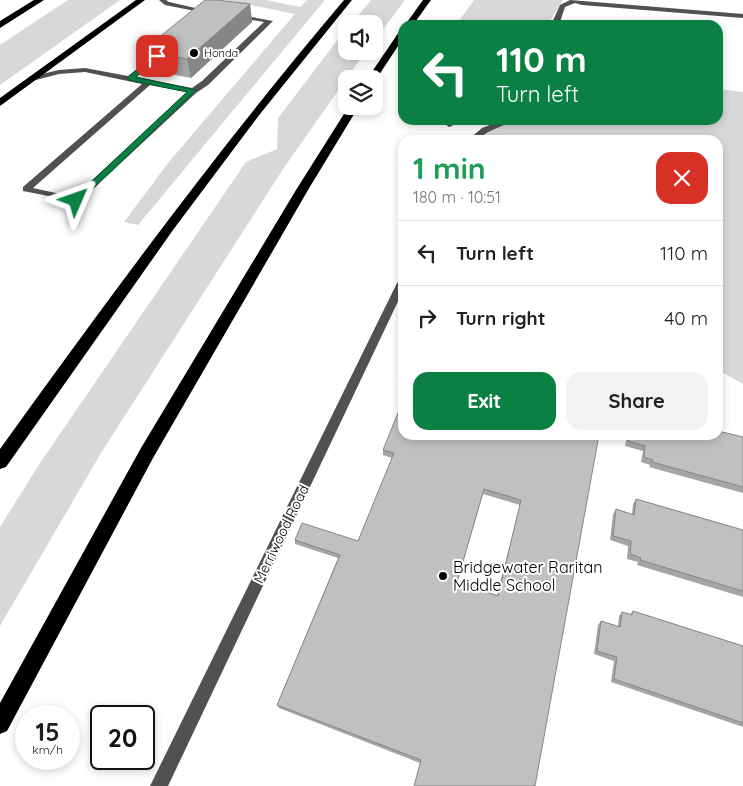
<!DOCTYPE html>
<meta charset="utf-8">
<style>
:root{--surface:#fff;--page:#f2f2f2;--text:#202124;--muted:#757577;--line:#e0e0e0;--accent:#0b8043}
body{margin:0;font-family:Quicksand,sans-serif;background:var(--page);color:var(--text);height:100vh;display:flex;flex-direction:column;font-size:19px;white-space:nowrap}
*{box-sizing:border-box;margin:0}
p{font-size:16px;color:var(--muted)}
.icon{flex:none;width:28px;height:28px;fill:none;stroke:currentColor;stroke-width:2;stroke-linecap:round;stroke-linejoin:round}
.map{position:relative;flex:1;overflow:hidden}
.details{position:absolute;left:398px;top:135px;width:325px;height:305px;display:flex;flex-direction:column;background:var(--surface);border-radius:15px;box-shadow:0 2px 8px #0003}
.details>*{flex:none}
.hud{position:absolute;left:398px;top:20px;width:325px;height:105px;border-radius:15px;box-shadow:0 2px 8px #0003;background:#0b8043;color:#fff;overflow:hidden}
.buttons{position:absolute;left:338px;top:15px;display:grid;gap:10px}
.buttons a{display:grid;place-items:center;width:45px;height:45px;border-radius:10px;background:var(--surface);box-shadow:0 2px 8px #0003;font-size:25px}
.speed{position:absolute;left:15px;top:705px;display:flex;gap:10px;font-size:25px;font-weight:700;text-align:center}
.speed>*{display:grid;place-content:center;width:65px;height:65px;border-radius:50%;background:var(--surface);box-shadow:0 2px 8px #0003;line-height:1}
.speed small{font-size:12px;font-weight:400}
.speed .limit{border:2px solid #111;border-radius:8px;background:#fff;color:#111}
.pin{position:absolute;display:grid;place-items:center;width:42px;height:42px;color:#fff;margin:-21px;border-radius:10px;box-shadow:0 2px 8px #0006}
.me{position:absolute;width:55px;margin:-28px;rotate:47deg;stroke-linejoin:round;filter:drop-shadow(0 0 4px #0008)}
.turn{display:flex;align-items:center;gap:18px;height:105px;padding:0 15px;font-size:22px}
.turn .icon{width:65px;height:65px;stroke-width:2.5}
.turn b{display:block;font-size:35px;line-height:42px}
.round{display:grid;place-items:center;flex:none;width:52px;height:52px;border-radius:15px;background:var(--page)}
.head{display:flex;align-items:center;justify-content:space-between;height:85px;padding:0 15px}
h1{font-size:30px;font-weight:800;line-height:38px;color:#1e9e55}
.primary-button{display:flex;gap:10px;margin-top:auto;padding:10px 15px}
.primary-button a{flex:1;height:58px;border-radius:15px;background:var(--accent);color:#fff;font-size:20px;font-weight:800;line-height:58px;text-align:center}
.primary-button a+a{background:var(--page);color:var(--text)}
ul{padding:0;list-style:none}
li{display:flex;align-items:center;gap:15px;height:65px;padding:0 15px;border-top:1px solid var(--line)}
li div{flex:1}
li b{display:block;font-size:19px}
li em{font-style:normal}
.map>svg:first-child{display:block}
.green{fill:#d8d8d8}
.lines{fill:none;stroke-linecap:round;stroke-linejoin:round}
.minor{fill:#515151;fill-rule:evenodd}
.highway{fill:#000;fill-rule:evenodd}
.wall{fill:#a5a5a5;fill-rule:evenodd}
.shaded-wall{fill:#868686}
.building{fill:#c0c0c0;stroke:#868686;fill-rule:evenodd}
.route{fill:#0b8043;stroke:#07532c}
.poi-dot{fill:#000;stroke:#fff;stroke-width:2}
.labels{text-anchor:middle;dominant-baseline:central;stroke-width:4;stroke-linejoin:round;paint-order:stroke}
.far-poi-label{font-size:11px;fill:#000;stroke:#fff;text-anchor:start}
.street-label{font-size:14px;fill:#000;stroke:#fff}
.near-poi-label{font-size:16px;fill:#000;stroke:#fff;text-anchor:start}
</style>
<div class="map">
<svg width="743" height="786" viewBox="0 0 743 786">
<rect width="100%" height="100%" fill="#fff"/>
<g class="green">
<polygon points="68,0 120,0 0,85 0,45"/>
<polygon points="225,0 266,0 300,7 307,0 325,0 138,225 124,222 168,163 295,14"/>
<polygon points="371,0 405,0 374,41 374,24 351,24"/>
<polygon points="474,0 563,0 551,19 550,25 456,25"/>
<polygon points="346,29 346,51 366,51 283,169 101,453 0,626 0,527 38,466 246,162 277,149 278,118"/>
<polygon points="718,89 743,92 743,384 718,370 718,140 470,140 506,120 718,120"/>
</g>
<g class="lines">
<g class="minor">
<polygon points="159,0 166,0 169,2 213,12 210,14 165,5"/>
<polygon points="570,0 743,14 743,18 582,5 575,3 565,7 559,25 551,25 560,5"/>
<path d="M236 14 273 21 208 85 196 93 79 202 23 191V187L142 84 85 72 59 74 32 81 28 79 29 77 59 70 85 68 128 76 169 44 173 46 172 48 136 77 192 88 202 81 264 22 234 17V15ZM150 85 187 92 74 197 33 188Z"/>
<polygon points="447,120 455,120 452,126 449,127 445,124"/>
<polygon points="503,120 515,120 488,132 477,140 468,140 482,128"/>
<polygon points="402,279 402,293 168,786 150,786 397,283"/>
</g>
<g class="highway">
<polygon points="34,0 44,0 0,28 0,21"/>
<polygon points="136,0 145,0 0,106 0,98"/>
<path d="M344 0H352L260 114 173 230 6 467 0 469V449C110 296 222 144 344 0Z"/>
<polygon points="423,0 431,0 413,25 405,25"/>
<polygon points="402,31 402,40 375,81 374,81 374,79 367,79 399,32"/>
<polygon points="349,106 359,106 308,190 153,458 7,731 0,734 0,703 141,448 296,190"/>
</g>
</g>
<g class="wall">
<polygon points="250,4 252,22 191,78 160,72 152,43"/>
<path d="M599 435 420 763 279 708 277 705 338 558 295 544V540L358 541 392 458 383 455V450ZM483 494 520 505 497 595 457 582Z"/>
<polygon points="627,435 718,435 743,437 743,493 649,467 650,465 641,462 643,451 625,446"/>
<polygon points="636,499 743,530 743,597 637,565 638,562 627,559 628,546 610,540 613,514 616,509 632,514 633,504"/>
<polygon points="633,611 743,646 743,727 611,682 614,661 594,654 598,625 601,621 618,626 619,616 622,612 630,614"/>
</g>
<polygon class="shaded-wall" points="250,4 252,22 191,78 187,59"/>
<g class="building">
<polygon points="205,0 217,0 250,4 187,59 155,53 152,43"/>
<path d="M402 403V435H599L535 786H414L421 760 277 705 340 555 295 540 302 523 358 541 394 453 383 450ZM484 489 521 500 498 596 457 582Z"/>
<polygon points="718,431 743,437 743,487 652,462 653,460 644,457 645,446 628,441 629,435 718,435"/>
<polygon points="636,499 743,530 743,591 640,560 641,558 630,554 631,541 613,536 616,509 634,515"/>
<polygon points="633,611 743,646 743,723 614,679 617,657 597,651 601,621 620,627 622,612 632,615"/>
</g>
<polygon class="route" points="157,54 159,55 159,58 136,77 196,90 79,202 73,202 73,199 187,92 128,80 128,77"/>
<g class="poi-dot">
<circle cx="194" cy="53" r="5"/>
<circle cx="443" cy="576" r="5"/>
</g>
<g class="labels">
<g class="far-poi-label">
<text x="204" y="53">Honda</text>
</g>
<g class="street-label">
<text transform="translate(281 534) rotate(-64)">Merriwood Road</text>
</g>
<g class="near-poi-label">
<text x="453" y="567">Bridgewater Raritan<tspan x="453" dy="18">Middle School</tspan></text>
</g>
</g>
</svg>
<div class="buttons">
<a><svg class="icon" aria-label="sound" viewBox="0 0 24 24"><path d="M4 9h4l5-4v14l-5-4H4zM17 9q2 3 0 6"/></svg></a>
<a><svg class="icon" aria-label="layers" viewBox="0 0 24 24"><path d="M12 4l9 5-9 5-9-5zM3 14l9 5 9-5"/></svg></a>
</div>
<div class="speed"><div>15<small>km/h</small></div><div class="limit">20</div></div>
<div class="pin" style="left:157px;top:56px;background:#d93025"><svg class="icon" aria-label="arrive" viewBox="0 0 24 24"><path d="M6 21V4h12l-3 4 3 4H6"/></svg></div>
<svg class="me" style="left:76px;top:200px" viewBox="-20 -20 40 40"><path d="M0-17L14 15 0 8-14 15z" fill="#0b8043" stroke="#fff" stroke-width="4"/></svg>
<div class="hud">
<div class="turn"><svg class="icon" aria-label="left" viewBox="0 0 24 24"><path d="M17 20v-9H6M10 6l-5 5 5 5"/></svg><div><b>110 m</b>Turn left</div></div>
</div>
<section class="details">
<div class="head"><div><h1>1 min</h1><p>180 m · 10:51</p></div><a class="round" style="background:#d93025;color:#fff"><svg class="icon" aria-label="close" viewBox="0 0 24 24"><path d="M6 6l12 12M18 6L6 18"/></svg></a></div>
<ul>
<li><svg class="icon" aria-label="left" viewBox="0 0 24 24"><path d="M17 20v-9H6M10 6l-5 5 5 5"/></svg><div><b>Turn left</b></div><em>110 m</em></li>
<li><svg class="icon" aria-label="right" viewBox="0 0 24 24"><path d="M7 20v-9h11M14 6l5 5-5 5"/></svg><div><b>Turn right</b></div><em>40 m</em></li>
</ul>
<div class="primary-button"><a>Exit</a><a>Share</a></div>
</section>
</div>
